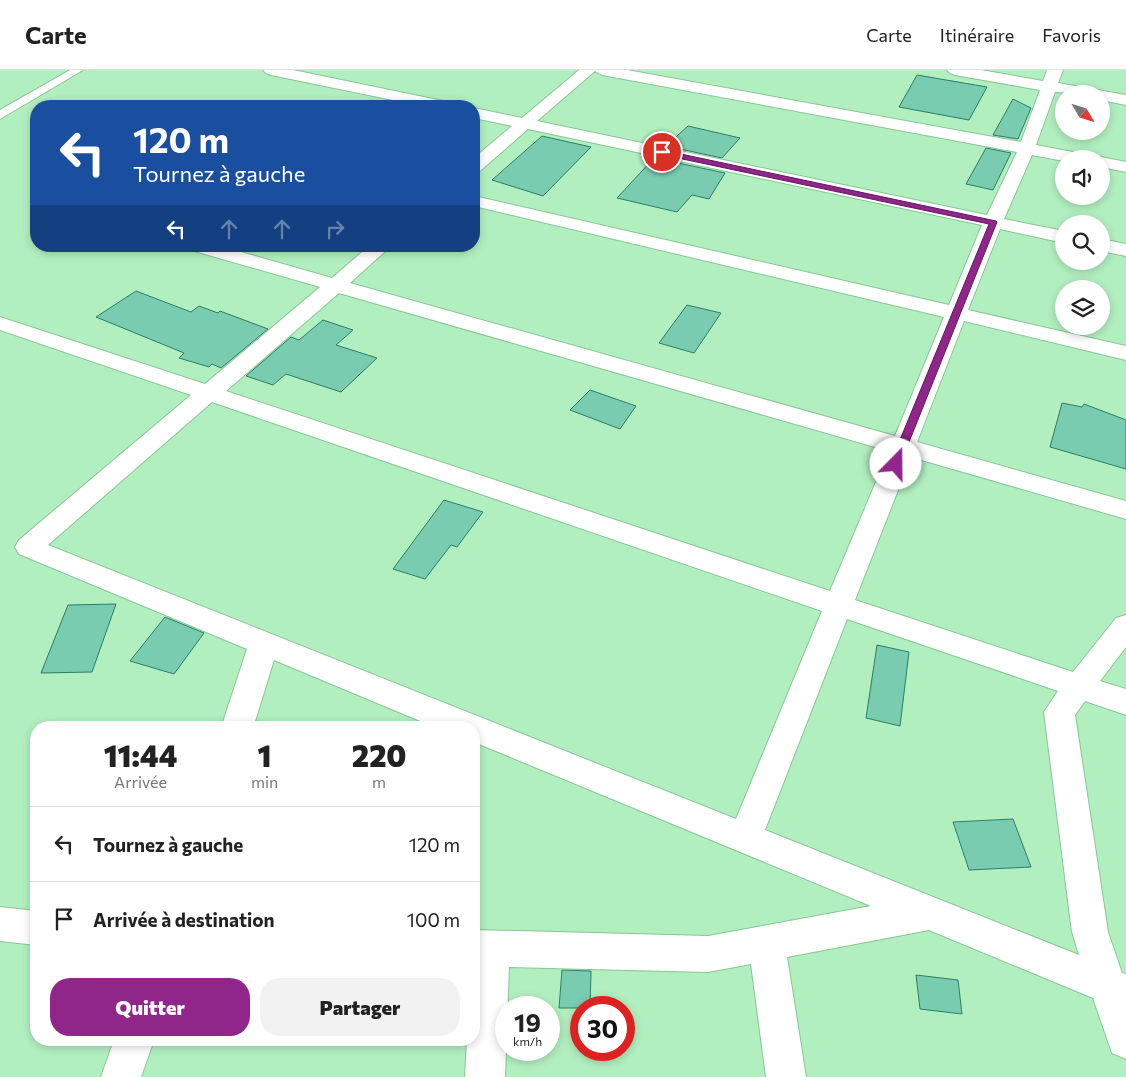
<!DOCTYPE html>
<html lang="fr">
<meta charset="utf-8">
<style>
:root{--surface:#fff;--page:#f2f2f2;--text:#222;--muted:#767676;--line:#e0e0e0;--accent:#91268a}
body{margin:0;font-family:Commissioner,sans-serif;background:var(--page);color:var(--text);height:100vh;display:flex;flex-direction:column;font-size:19px;white-space:nowrap}
*{box-sizing:border-box;margin:0}
p{font-size:16px;color:var(--muted)}
.icon{flex:none;width:28px;height:28px;fill:none;stroke:currentColor;stroke-width:2;stroke-linecap:round;stroke-linejoin:round}
.map{position:relative;flex:1;overflow:hidden}
.sheet{position:absolute;left:30px;top:651px;width:450px;height:325px;display:flex;flex-direction:column;background:var(--surface);border-radius:20px;box-shadow:0 2px 8px #0003}
.sheet>*{flex:none}
.top-card{position:absolute;left:30px;top:30px;width:450px;height:152px;border-radius:20px;box-shadow:0 2px 8px #0003;background:#1a4fa0;color:#fff;overflow:hidden}
.needle{width:32px;rotate:128deg}
.buttons{position:absolute;left:1055px;top:15px;display:grid;gap:10px}
.buttons a{display:grid;place-items:center;width:55px;height:55px;border-radius:50%;background:var(--surface);box-shadow:0 2px 8px #0003;font-size:25px}
.speed{position:absolute;left:495px;top:926px;display:flex;gap:10px;font-size:25px;font-weight:700;text-align:center}
.speed>*{display:grid;place-content:center;width:65px;height:65px;border-radius:50%;background:var(--surface);box-shadow:0 2px 8px #0003;line-height:1}
.speed small{font-size:12px;font-weight:400}
.speed .limit{border:8px solid #d22;background:#fff;color:#111}
.pin{position:absolute;display:grid;place-items:center;width:42px;height:42px;color:#fff;margin:-21px;border:2px solid #fff;border-radius:50%;box-shadow:0 1px 5px #0007}
.me{position:absolute;width:55px;margin:-28px;rotate:22deg;stroke-linejoin:round;filter:drop-shadow(0 0 4px #0008)}
.turn{display:flex;align-items:center;gap:18px;height:105px;padding:0 20px;font-size:22px}
.turn .icon{width:65px;height:65px;stroke-width:2.5}
.turn b{display:block;font-size:35px;line-height:42px}
.lanes{display:flex;align-items:center;height:48px;padding:0 20px;background:#0003;justify-content:center;gap:25px;direction:ltr}
.lanes .off{opacity:.35}
.eta{display:flex;justify-content:space-evenly;align-items:center;height:85px;text-align:center}
.eta b{font-size:30px;font-weight:800;line-height:35px}
.action{display:flex;gap:10px;margin-top:auto;padding:10px 20px}
.action a{flex:1;height:58px;border-radius:20px;background:var(--accent);color:#fff;font-size:20px;font-weight:800;line-height:58px;text-align:center}
.action a+a{background:var(--page);color:var(--text)}
ul{padding:0;list-style:none}
li{display:flex;align-items:center;gap:15px;height:75px;padding:0 20px;border-top:1px solid var(--line)}
li div{flex:1}
li b{display:block;font-size:19px}
li em{font-style:normal}
header{display:flex;align-items:center;gap:30px;box-sizing:border-box;height:70px;padding:0 25px;background:var(--surface);border-bottom:1px solid var(--line)}
header strong{font-size:24px}
nav{display:flex;gap:28px;margin-inline-start:auto;font-size:18px}
.map>svg:first-child{display:block}
.building{fill:#7accb1;stroke:#297f67}
.lines{fill:none;stroke-linecap:round;stroke-linejoin:round}
.lane-casing{stroke:#89c596;stroke-width:2}
.street-casing{stroke:#89c596;stroke-width:2}
.lane{fill:#fff;fill-rule:evenodd}
.street{fill:#fff;fill-rule:evenodd}
.route{fill:#91268a;stroke:#5e195a}
</style>
<header>
<strong>Carte</strong>
<nav><a>Carte</a><a>Itinéraire</a><a>Favoris</a></nav>
</header>
<div class="map">
<svg width="1126" height="1007" viewBox="0 0 1126 1007">
<rect width="100%" height="100%" fill="#b2efbf"/>
<g class="building">
<polygon points="917,5 987,17 969,50 899,37"/>
<polygon points="1013,29 1031,38 1018,69 993,65"/>
<polygon points="688,56 740,68 722,88 666,76"/>
<polygon points="542,66 591,77 543,126 492,110"/>
<polygon points="986,78 1011,83 993,120 966,114"/>
<polygon points="654,88 725,103 709,129 692,125 677,142 617,128"/>
<polygon points="136,221 191,242 199,236 218,243 220,241 268,259 221,298 212,294 209,297 179,288 184,283 96,247"/>
<polygon points="687,235 721,243 694,283 659,273"/>
<polygon points="323,250 353,260 336,275 377,288 341,322 286,304 273,315 246,306 291,267 299,270"/>
<polygon points="590,320 636,336 620,359 570,340"/>
<polygon points="1062,333 1082,337 1084,334 1126,350 1126,399 1050,377"/>
<polygon points="444,430 483,442 457,477 451,475 425,509 393,499"/>
<polygon points="116,534 92,602 41,603 68,535"/>
<polygon points="165,547 204,563 174,604 130,591"/>
<polygon points="877,575 909,582 900,656 866,648"/>
<polygon points="1013,749 1031,797 969,800 953,752"/>
<polygon points="562,900 591,901 590,938 559,938"/>
<polygon points="916,905 958,910 962,944 920,939"/>
</g>
<g class="lines">
<defs>
<polygon id="lane" points="70,0 83,0 0,49 0,40"/>
<g id="street">
<polygon points="263,0 293,0 443,31 449,33 451,36 422,36 271,5 266,3"/>
<path d="M579 0H627L1021 72 1040 20 955 5 950 3 947 0H981L1043 11 1047 0H1063L1058 13 1126 25V35L1101 30V24L1055 22 1036 75 1083 84 1089 85 1091 89H1064V91L1032 85 1004 149 1064 161V173L1000 159 968 240 1126 276V290L964 251 917 372 1126 431V449L911 387 855 530 1073 602 1116 548 1126 545V577L1100 611 1126 619V645L1085 631 1075 645 1108 862 1122 903 1126 904V989L1112 983 1093 928 929 860 787 887 806 1007H766L751 894 708 902 509 897 505 1007H465L467 970H474V860L708 866 871 836 474 672V658H437L274 590 253 658H221L247 579 19 484 15 477 19 470 191 325 0 260V247L205 314 320 217 191 180 188 176H220L332 208 369 176H391L350 213 895 366 944 247 474 136V126L949 235 982 155 528 59 480 101 474 102V88L512 56 474 48V38L522 48ZM595 1 602 5 1017 82 987 145 537 51ZM339 223 889 381 830 521 226 321ZM212 332 822 541 736 749 48 475ZM847 549 1058 621 1044 642 1072 862 1079 885 765 760Z"/>
<polygon points="1101,87 1126,92 1126,102 1101,97 1101,89 1095,89"/>
<polygon points="1101,169 1126,174 1126,186 1101,181"/>
<polygon points="0,837 36,841 36,875 0,871"/>
<polygon points="114,970 154,970 141,1007 101,1007"/>
</g>
</defs>
<use href="#lane" class="lane-casing"/>
<use href="#street" class="street-casing"/>
<use href="#lane" class="lane"/>
<use href="#street" class="street"/>
</g>
<polygon class="route" points="662,80 996,151 997,152 899,397 892,397 890,394 989,154 659,84 659,81"/>
</svg>
<div class="buttons">
<a><svg class="needle" viewBox="-14 -14 28 28"><path d="M0-13l5 13h-10z" fill="#e53935"/><path d="M0 13l5-13h-10z" fill="#767676"/></svg></a>
<a><svg class="icon" aria-label="sound" viewBox="0 0 24 24"><path d="M4 9h4l5-4v14l-5-4H4zM17 9q2 3 0 6"/></svg></a>
<a><svg class="icon" aria-label="search" viewBox="0 0 24 24"><circle cx="10" cy="10" r="6"/><path d="M15 15l6 6"/></svg></a>
<a><svg class="icon" aria-label="layers" viewBox="0 0 24 24"><path d="M12 4l9 5-9 5-9-5zM3 14l9 5 9-5"/></svg></a>
</div>
<div class="speed"><div>19<small>km/h</small></div><div class="limit">30</div></div>
<div class="pin" style="left:662px;top:82px;background:#d93025"><svg class="icon" aria-label="arrive" viewBox="0 0 24 24"><path d="M6 21V4h12l-3 4 3 4H6"/></svg></div>
<svg class="me" style="left:896px;top:394px" viewBox="-20 -20 40 40"><circle r="19" fill="#fff"/><path d="M0-13L10 11 0 6-10 11z" fill="#91268a"/></svg>
<div class="top-card">
<div class="turn"><svg class="icon" aria-label="left" viewBox="0 0 24 24"><path d="M17 20v-9H6M10 6l-5 5 5 5"/></svg><div><b>120 m</b>Tournez à gauche</div></div>
<div class="lanes"><svg class="icon" aria-label="left" viewBox="0 0 24 24"><path d="M17 20v-9H6M10 6l-5 5 5 5"/></svg><svg class="icon off" aria-label="ahead" viewBox="0 0 24 24"><path d="M12 20V5M6 11l6-6 6 6"/></svg><svg class="icon off" aria-label="ahead" viewBox="0 0 24 24"><path d="M12 20V5M6 11l6-6 6 6"/></svg><svg class="icon off" aria-label="right" viewBox="0 0 24 24"><path d="M7 20v-9h11M14 6l5 5-5 5"/></svg></div>
</div>
<section class="sheet">
<div class="eta">
<div><b>11:44</b><p>Arrivée</p></div>
<div><b>1</b><p>min</p></div>
<div><b>220</b><p>m</p></div>
</div>
<ul>
<li><svg class="icon" aria-label="left" viewBox="0 0 24 24"><path d="M17 20v-9H6M10 6l-5 5 5 5"/></svg><div><b>Tournez à gauche</b></div><em>120 m</em></li>
<li><svg class="icon" aria-label="arrive" viewBox="0 0 24 24"><path d="M6 21V4h12l-3 4 3 4H6"/></svg><div><b>Arrivée à destination</b></div><em>100 m</em></li>
</ul>
<div class="action"><a>Quitter</a><a>Partager</a></div>
</section>
</div>
